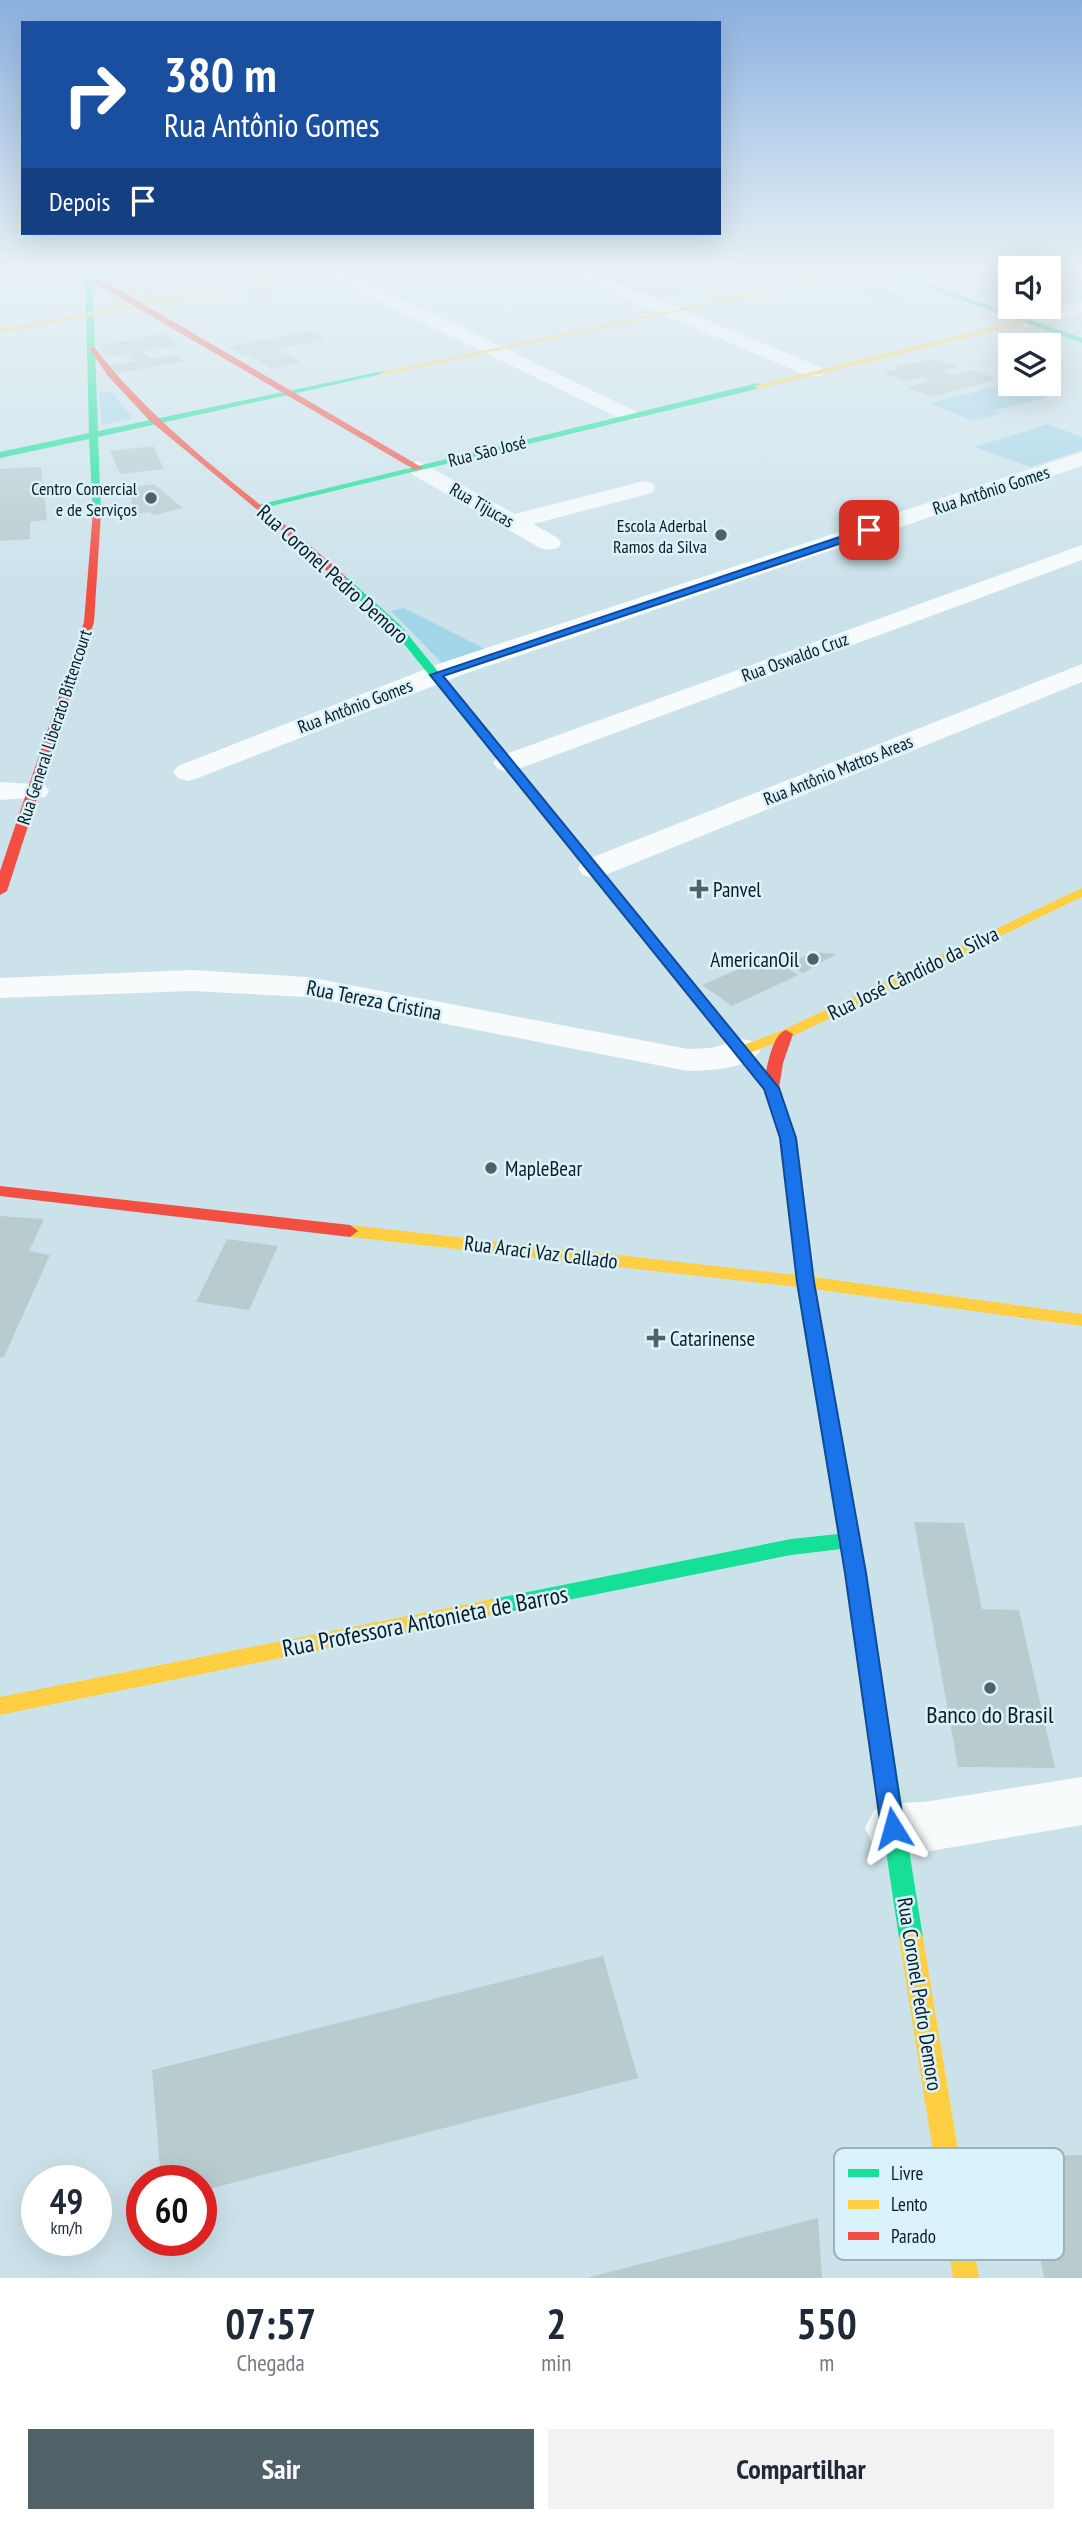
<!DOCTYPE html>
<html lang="pt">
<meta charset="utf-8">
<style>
:root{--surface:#fff;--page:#f2f2f3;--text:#1f2937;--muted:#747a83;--accent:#506168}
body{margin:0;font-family:"PT Sans Narrow",sans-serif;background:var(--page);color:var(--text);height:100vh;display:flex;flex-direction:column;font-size:26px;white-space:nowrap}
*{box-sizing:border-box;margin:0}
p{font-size:23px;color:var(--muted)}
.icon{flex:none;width:38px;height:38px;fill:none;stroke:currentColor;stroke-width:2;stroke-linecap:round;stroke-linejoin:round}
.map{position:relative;height:2278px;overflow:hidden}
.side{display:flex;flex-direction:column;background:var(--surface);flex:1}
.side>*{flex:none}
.hud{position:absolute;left:21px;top:21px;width:700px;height:214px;border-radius:0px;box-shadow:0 7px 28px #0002;background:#1a4fa0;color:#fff;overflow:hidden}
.buttons{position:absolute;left:998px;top:256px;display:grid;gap:14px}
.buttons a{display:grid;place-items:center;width:63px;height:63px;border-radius:0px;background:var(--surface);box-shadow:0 7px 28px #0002;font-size:35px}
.speed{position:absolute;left:21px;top:2165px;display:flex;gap:14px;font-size:35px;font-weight:700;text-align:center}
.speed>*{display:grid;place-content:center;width:91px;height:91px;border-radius:50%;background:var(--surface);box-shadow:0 7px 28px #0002;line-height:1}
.speed small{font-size:18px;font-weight:400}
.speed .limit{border:10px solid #d22;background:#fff;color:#111}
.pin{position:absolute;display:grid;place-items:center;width:60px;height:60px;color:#fff;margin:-30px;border-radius:14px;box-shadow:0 4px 10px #0006}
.me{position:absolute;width:77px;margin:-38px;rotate:352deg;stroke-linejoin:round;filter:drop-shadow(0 0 5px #0008)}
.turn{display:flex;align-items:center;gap:24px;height:147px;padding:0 28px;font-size:32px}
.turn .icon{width:91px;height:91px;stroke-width:2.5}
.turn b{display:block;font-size:49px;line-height:60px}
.then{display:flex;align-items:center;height:66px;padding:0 28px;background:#0003;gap:14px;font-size:26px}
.eta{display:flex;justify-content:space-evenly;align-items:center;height:119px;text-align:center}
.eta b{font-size:42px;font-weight:700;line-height:49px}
.cta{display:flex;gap:14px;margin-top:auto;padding:14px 28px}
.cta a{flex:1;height:80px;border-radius:0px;background:var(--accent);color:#fff;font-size:28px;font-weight:700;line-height:80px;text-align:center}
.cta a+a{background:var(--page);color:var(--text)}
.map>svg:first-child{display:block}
.green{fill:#a3d5e9}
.building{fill:#b8cbcf}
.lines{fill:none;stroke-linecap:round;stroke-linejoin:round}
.street{fill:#f7fbfc;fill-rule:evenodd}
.fast{fill:#16e098;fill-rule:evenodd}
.slow{fill:#ffcf43;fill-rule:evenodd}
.jam{fill:#f24e42;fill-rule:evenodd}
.route{fill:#1a73e8;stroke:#114b97;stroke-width:2}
.poi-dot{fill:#506168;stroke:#daf2fc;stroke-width:2.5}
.labels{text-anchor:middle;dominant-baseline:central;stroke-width:5;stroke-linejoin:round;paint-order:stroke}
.far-street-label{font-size:18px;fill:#0d1c22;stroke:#daf2fc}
.far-poi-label{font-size:18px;fill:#0d1c22;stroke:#daf2fc;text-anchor:end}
.street-label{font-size:21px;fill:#0d1c22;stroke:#daf2fc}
.poi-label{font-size:21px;fill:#0d1c22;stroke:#daf2fc;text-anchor:start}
.near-street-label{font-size:24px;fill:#0d1c22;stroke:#daf2fc}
.near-poi-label{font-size:24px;fill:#0d1c22;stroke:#daf2fc}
.key{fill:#daf2fc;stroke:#9cb2bb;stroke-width:2}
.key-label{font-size:19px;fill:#0d1c22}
</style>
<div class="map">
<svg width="1082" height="2278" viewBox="0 0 1082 2278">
<rect width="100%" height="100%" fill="#cce2eb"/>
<g class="green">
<polygon points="1010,383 1049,396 995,411 1000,414 973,421 930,403"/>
<polygon points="106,391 112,393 132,416 131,419 102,425 99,392"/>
<polygon points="1047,424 1082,437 1082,450 1030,467 975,447"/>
<polygon points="404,608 485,649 442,663 391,611"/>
</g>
<g class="building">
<polygon points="151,267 184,284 132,293 99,276 98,272"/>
<polygon points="164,267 275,267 275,268 197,282"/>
<polygon points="686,267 731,267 753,275 724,281"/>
<polygon points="635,273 683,292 655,298 607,278"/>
<polygon points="857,279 903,297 886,301 837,284"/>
<polygon points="262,287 279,295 257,300 240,291"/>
<polygon points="310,331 326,340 277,349 302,363 273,369 249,355 244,356 228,347"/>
<polygon points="163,333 182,345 140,352 152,358 175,355 185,361 119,373 108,366 140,360 123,358 132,356 129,354 108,357 101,350 107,348 102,345 129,340 138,344 132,339"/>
<polygon points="936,359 957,367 942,371 953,375 974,370 998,379 932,397 907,387 931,381 921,377 904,381 883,373 900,368 893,366"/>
<polygon points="153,446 164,469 120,474 110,451"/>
<polygon points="41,467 47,520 30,522 30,539 0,541 0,469"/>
<polygon points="154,484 183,508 154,515 149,512 135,514 128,488"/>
<polygon points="813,952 837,954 803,973 788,964"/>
<polygon points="769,956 798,975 732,1006 702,985"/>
<polygon points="0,1216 44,1219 29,1251 50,1255 4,1357 0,1358"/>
<polygon points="227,1239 278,1246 249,1310 196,1302"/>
<polygon points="914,1522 964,1523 982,1609 1019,1610 1055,1768 958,1767"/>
<polygon points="603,1956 638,2078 201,2191 201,2180 161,2180 152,2070"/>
<polygon points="1082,2155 1082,2278 1044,2278 1023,2157"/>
<polygon points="818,2218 822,2278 590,2278 590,2277"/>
</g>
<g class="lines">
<g class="street">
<polygon points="314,267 336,267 637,412 641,416 637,420 623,420 317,271"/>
<polygon points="558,267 581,267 822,368 825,372 822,376 808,376 561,271"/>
<polygon points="1082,301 1082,313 1025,327 1016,321 1018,317"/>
<polygon points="1082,452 1082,466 464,674 198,778 188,781 178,778 173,772 178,766 444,662"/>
<polygon points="418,461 515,514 644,481 652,483 655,488 652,493 533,524 558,538 561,543 558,548 549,550 540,548 410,473 407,468 410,463"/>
<polygon points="1082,545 1082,560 518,769 508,772 498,769 493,763 498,757"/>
<polygon points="1082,664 1082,682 605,875 594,878 583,875 578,868 583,861"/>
<polygon points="0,782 45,785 49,791 45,797 0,800"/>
<path d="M192 970 307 977 688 1049 711 1048 743 1039 756 1042 761 1050C748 1070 710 1070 688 1071L307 997 192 991 0 998V978Z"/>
<polygon points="1082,1777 1082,1825 924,1852 893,1853 874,1846 865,1828 874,1810 893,1803 924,1802"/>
</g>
<g class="fast">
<polygon points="85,267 92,267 98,431 383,371 387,373 98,437 101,513 93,515 89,439 0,458 0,452 89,433"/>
<polygon points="870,267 878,267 1082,338 1082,343"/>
<polygon points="758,383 762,386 761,388 259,509 254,506"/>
<polygon points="337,576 345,576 400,625 721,1018 723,1021 721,1024 711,1024 392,629 337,580"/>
<polygon points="806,1281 812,1283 815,1287 860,1540 923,1938 919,1946 911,1949 903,1946 899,1938 841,1549 791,1555 493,1615 486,1613 483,1607 486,1601 493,1599 791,1539 838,1534 797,1287 800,1283"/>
</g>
<g class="slow">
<polygon points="339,267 352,267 0,333 0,329"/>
<polygon points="874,267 881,268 383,375 379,373"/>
<polygon points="1025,319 1028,323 758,389 754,386"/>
<polygon points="1082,888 1082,897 791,1037 750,1053 779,1088 796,1138 813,1277 1082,1314 1082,1326 813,1289 806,1293 800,1291 797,1287 350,1237 342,1231 350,1225 796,1275 780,1138 764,1089 711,1024 709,1021 711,1018 721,1018 743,1045 781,1031"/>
<polygon points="493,1599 500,1601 503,1607 500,1613 493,1615 0,1715 0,1697"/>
<polygon points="911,1927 919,1930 923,1938 979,2278 953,2278 899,1938 903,1930"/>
</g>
<g class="jam">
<polygon points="86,274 92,274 423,468 415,470 86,278"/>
<path d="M89 348H95C164 438 261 500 345 576V580H337L283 531 149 420 108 376Z"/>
<polygon points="93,511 101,513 94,622 7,891 0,895 0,871 84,622"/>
<path d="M786 1030 793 1034 783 1063 779 1088 771 1093 766 1091 763 1088C766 1073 771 1034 786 1030Z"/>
<polygon points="0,1186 350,1225 358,1231 350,1237 0,1196"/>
</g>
</g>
<linearGradient id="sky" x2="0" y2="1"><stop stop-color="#8bb0e0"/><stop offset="0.46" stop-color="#e8f2f6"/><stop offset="1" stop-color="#e8f2f6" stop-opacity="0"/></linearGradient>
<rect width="1082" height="585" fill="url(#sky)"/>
<polygon class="route" points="869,527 874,530 872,533 443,676 779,1088 796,1138 814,1282 866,1573 904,1828 901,1835 893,1838 885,1835 881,1828 845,1573 797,1282 780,1138 764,1089 430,675"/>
<g class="poi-dot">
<circle cx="151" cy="498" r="7"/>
<circle cx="721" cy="535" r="7"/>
<path d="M695.5 878.5h7v7h7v7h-7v7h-7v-7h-7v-7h7z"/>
<circle cx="813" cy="959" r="7"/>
<circle cx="491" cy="1168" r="7"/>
<path d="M652.5 1327.5h7v7h7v7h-7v7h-7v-7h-7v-7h7z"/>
<circle cx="990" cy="1688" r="7"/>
</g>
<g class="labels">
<g class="far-street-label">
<text transform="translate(487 451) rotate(-14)">Rua São José</text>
<text transform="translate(991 490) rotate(-18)">Rua Antônio Gomes</text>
<text transform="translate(482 505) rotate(30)">Rua Tijucas</text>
<text transform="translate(795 657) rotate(-20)">Rua Oswaldo Cruz</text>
<text transform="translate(355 706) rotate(-21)">Rua Antônio Gomes</text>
<text transform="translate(54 727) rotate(-72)">Rua General Liberato Bittencourt</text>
<text transform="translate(838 770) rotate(-22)">Rua Antônio Mattos Areas</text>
</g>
<g class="far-poi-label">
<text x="137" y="488">Centro Comercial<tspan x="137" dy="21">e de Serviços</tspan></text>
<text x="707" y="525">Escola Aderbal<tspan x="707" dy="21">Ramos da Silva</tspan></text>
</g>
<g class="street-label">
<text transform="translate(333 574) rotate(42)">Rua Coronel Pedro Demoro</text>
<text transform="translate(913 973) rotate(-26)">Rua José Cândido da Silva</text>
<text transform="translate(374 1000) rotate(11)">Rua Tereza Cristina</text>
<text transform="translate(541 1252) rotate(7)">Rua Araci Vaz Callado</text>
<text transform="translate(920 1994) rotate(81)">Rua Coronel Pedro Demoro</text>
</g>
<g class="poi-label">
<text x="713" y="889">Panvel</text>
<text x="799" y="959" text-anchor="end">AmericanOil</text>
<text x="505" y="1168">MapleBear</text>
<text x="670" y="1338">Catarinense</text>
</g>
<g class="near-street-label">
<text transform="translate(425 1621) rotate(-11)">Rua Professora Antonieta de Barros</text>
</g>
<g class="near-poi-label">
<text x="990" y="1714">Banco do Brasil</text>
</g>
</g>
<rect x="834" y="2148" width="230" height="112" rx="10" class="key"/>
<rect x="848" y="2169" width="31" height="8" fill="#16e098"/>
<rect x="848" y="2200" width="31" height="9" fill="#ffcf43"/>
<rect x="848" y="2232" width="31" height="8" fill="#f24e42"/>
<g class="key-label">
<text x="891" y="2180">Livre</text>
<text x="891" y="2211">Lento</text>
<text x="891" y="2243">Parado</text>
</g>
</svg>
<div class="buttons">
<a><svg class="icon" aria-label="sound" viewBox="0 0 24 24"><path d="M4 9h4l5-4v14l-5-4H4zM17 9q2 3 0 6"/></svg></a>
<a><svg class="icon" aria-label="layers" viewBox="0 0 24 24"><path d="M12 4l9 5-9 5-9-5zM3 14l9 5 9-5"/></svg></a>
</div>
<div class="speed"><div>49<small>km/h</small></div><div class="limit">60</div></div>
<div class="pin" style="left:869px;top:530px;background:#d93025"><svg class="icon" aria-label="arrive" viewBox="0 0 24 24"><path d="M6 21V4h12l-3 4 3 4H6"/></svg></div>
<svg class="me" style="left:893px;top:1828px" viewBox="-20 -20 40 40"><path d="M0-17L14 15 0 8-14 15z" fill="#1a73e8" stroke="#fff" stroke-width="4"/></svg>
<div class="hud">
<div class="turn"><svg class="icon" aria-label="right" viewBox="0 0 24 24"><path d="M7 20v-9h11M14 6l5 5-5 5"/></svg><div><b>380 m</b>Rua Antônio Gomes</div></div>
<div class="then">Depois<svg class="icon" aria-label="arrive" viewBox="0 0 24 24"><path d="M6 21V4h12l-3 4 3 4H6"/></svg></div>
</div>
</div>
<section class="side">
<div class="eta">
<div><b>07:57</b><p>Chegada</p></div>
<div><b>2</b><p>min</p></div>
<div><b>550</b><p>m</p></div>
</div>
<div class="cta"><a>Sair</a><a>Compartilhar</a></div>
</section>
